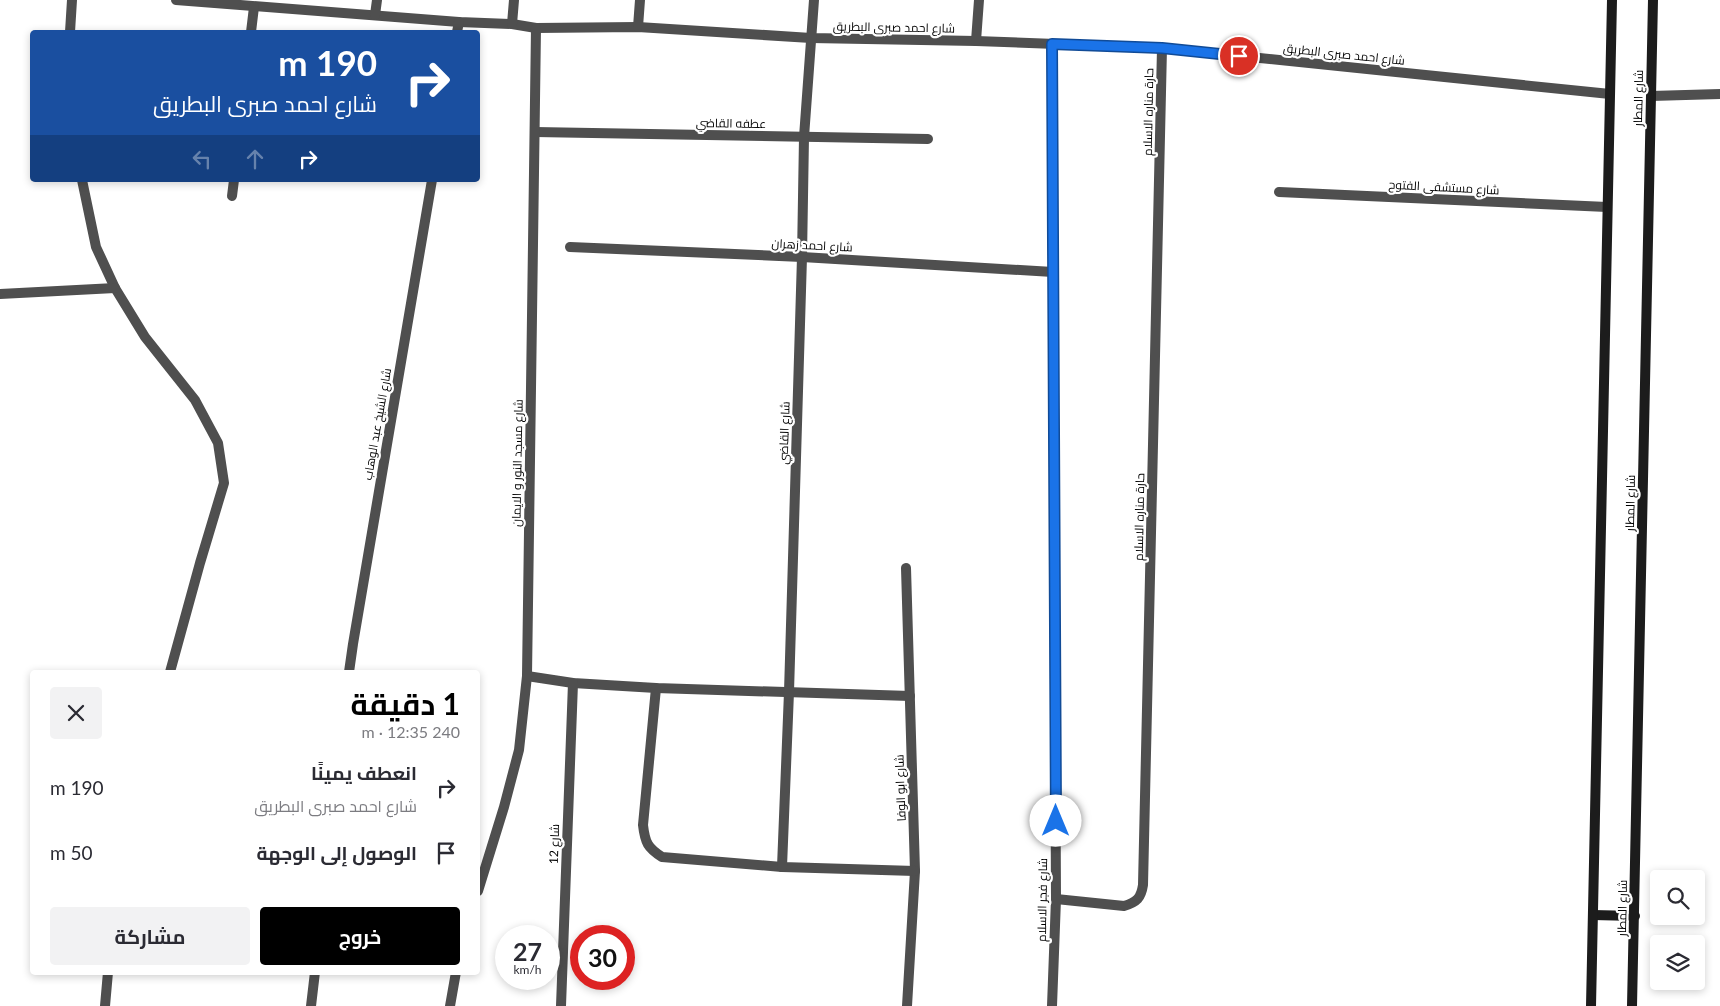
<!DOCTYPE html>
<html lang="ar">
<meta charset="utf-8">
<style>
:root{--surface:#fff;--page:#f2f2f3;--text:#2b2b33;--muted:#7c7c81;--accent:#000}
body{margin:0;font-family:Lato,Cairo,sans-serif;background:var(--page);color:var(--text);direction:rtl;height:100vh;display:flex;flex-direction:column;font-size:19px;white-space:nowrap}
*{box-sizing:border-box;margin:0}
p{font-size:16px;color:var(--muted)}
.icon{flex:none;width:28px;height:28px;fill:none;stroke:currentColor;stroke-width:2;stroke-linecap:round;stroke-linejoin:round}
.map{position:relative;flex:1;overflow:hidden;direction:ltr}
.drawer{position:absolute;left:30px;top:670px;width:450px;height:305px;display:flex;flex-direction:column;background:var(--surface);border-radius:5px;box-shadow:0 2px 8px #0003;direction:rtl}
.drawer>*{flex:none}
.hud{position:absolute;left:30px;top:30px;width:450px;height:152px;border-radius:5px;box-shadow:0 2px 8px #0003;direction:rtl;background:#1a4fa0;color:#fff;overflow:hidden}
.fabs{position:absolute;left:1650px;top:870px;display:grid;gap:10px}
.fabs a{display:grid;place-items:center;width:55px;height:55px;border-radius:5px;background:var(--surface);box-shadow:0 2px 8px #0003;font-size:25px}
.speed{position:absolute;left:495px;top:925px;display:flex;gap:10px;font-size:25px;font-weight:700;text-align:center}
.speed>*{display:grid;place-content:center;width:65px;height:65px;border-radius:50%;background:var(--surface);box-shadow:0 2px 8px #0003;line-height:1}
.speed small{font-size:12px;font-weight:400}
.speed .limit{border:8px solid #d22;background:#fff;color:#111}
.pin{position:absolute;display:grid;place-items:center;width:42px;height:42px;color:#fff;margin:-21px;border:2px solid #fff;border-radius:50%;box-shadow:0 1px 5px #0007}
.me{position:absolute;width:55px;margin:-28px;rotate:0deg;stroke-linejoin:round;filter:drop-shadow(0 0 4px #0008)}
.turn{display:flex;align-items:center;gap:18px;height:105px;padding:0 20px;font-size:22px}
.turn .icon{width:65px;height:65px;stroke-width:2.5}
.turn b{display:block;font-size:35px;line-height:42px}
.lanes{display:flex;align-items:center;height:48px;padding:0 20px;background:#0003;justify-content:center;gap:25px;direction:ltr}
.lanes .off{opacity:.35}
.round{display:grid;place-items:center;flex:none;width:52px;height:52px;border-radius:5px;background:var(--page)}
.summary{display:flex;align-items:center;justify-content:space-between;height:85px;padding:0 20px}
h1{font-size:30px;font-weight:700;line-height:38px;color:var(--accent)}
.cta{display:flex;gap:10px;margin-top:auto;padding:10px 20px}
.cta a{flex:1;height:58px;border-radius:5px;background:var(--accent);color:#fff;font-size:20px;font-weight:700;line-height:58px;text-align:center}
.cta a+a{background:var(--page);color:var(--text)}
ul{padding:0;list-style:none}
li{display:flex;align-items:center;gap:15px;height:65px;padding:0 20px}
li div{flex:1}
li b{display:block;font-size:19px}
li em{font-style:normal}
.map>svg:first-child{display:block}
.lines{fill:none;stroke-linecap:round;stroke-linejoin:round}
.lane{stroke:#4f4f4f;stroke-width:10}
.street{stroke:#4f4f4f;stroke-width:10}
.secondary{stroke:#1c1c1c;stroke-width:10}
.route-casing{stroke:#114b97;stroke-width:12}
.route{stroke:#1a73e8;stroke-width:9}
.labels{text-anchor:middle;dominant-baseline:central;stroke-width:4.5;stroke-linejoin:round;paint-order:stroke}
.street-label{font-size:12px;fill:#000;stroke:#fff}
</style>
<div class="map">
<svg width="1720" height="1006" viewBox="0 0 1720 1006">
<rect width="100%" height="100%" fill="#fff"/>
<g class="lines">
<polyline class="lane" points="1651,96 1720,94"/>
<g class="street">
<polyline points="176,0 459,22 512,24 536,28 638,27 811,38 976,41 1162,48 1610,94"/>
<polyline points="375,15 377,0"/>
<polyline points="512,24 514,0"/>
<polyline points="638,27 640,0"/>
<polyline points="70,32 72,0"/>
<polyline points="251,32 254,7"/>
<polyline points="457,32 459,22"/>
<polyline points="976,41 979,0"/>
<polyline points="535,132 928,139"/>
<polyline points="82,180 96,247 115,288 145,337 195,400 218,443 224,483 200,563 170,672"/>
<polyline points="1279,192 1607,207"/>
<polyline points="232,196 234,180"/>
<polyline points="570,247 802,257 1053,272"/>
<polyline points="0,294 115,288"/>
<polyline points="906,568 915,871 907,1006"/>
<polyline points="349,672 353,644 432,180"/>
<polyline points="527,676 573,683 656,688 910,696"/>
<path d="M656 688 643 825C645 843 648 848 662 857L782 867 915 871"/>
<polyline points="782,867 789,692 802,257 804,137 814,0"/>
<polyline points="478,891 504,807 519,750 527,676 536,28"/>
<path d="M1056 899 1124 906C1137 902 1141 898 1143 885L1162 48"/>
<polyline points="105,1006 108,972"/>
<polyline points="311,1006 315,972"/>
<polyline points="450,1006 456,972"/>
<polyline points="561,1006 573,683"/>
<polyline points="1052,1006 1056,899 1052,44"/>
</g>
<g class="secondary">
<polyline points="1593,915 1635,916"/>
<polyline points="1591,1006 1612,0"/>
<polyline points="1632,1006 1653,0"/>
</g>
</g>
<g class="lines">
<defs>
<polyline id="route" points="1056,821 1052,44 1162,48 1239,56"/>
</defs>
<use href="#route" class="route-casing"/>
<use href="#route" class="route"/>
</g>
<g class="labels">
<g class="street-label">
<text transform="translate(894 27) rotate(1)">شارع احمد صبرى البطريق</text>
<text transform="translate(1344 54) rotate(6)">شارع احمد صبرى البطريق</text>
<text transform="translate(1638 98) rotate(-89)">شارع المطار</text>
<text transform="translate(1148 112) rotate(-89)">حارة مناره الاسلام</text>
<text transform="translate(731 123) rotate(1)">عطفه القاضي</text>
<text transform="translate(1444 187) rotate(3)">شارع مستشفى الفتوح</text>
<text transform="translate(812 245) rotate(3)">شارع احمد زهران</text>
<text transform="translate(377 424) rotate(-80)">شارع الشيخ عبد الوهاب</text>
<text transform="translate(784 433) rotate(-88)">شارع القاضي</text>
<text transform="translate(517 463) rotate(-89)">شارع مسجد النور و الايمان</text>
<text transform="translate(1630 503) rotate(-89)">شارع المطار</text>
<text transform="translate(1139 517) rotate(-89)">حارة مناره الاسلام</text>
<text transform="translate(900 788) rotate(-92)">شارع ابو الوفا</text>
<text transform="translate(554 844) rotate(-88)">شارع 12</text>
<text transform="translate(1042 900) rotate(-89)">شارع فجر الاسلام</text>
<text transform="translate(1622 908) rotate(-89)">شارع المطار</text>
</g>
</g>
</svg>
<div class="fabs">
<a><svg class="icon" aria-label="search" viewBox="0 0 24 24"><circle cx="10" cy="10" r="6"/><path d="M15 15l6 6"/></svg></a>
<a><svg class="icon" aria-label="layers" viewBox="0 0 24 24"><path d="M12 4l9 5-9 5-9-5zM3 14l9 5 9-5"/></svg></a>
</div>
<div class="speed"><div>27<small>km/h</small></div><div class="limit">30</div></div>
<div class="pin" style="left:1239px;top:56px;background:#d93025"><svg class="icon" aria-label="arrive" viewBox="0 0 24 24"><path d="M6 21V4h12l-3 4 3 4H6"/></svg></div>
<svg class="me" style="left:1056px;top:821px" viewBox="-20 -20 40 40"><circle r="19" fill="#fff"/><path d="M0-13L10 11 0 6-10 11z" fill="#1a73e8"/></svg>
<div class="hud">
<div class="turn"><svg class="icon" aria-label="right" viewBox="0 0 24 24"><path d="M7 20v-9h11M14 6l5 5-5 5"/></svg><div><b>190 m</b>شارع احمد صبرى البطريق</div></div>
<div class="lanes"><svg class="icon off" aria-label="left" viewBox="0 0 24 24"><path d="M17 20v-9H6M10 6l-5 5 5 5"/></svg><svg class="icon off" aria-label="ahead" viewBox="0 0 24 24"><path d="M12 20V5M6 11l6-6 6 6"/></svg><svg class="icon" aria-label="right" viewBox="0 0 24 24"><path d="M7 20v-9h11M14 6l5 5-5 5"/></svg></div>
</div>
<section class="drawer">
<div class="summary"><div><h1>1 دقيقة</h1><p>240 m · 12:35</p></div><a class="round"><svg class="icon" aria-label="close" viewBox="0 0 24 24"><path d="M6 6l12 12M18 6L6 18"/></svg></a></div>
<ul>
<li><svg class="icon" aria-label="right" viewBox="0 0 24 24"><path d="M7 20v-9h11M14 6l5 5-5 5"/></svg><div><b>انعطف يمينًا</b><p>شارع احمد صبرى البطريق</p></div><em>190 m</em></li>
<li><svg class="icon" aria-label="arrive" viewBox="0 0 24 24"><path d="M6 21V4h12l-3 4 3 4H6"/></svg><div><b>الوصول إلى الوجهة</b></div><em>50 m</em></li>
</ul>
<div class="cta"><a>خروج</a><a>مشاركة</a></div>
</section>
</div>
